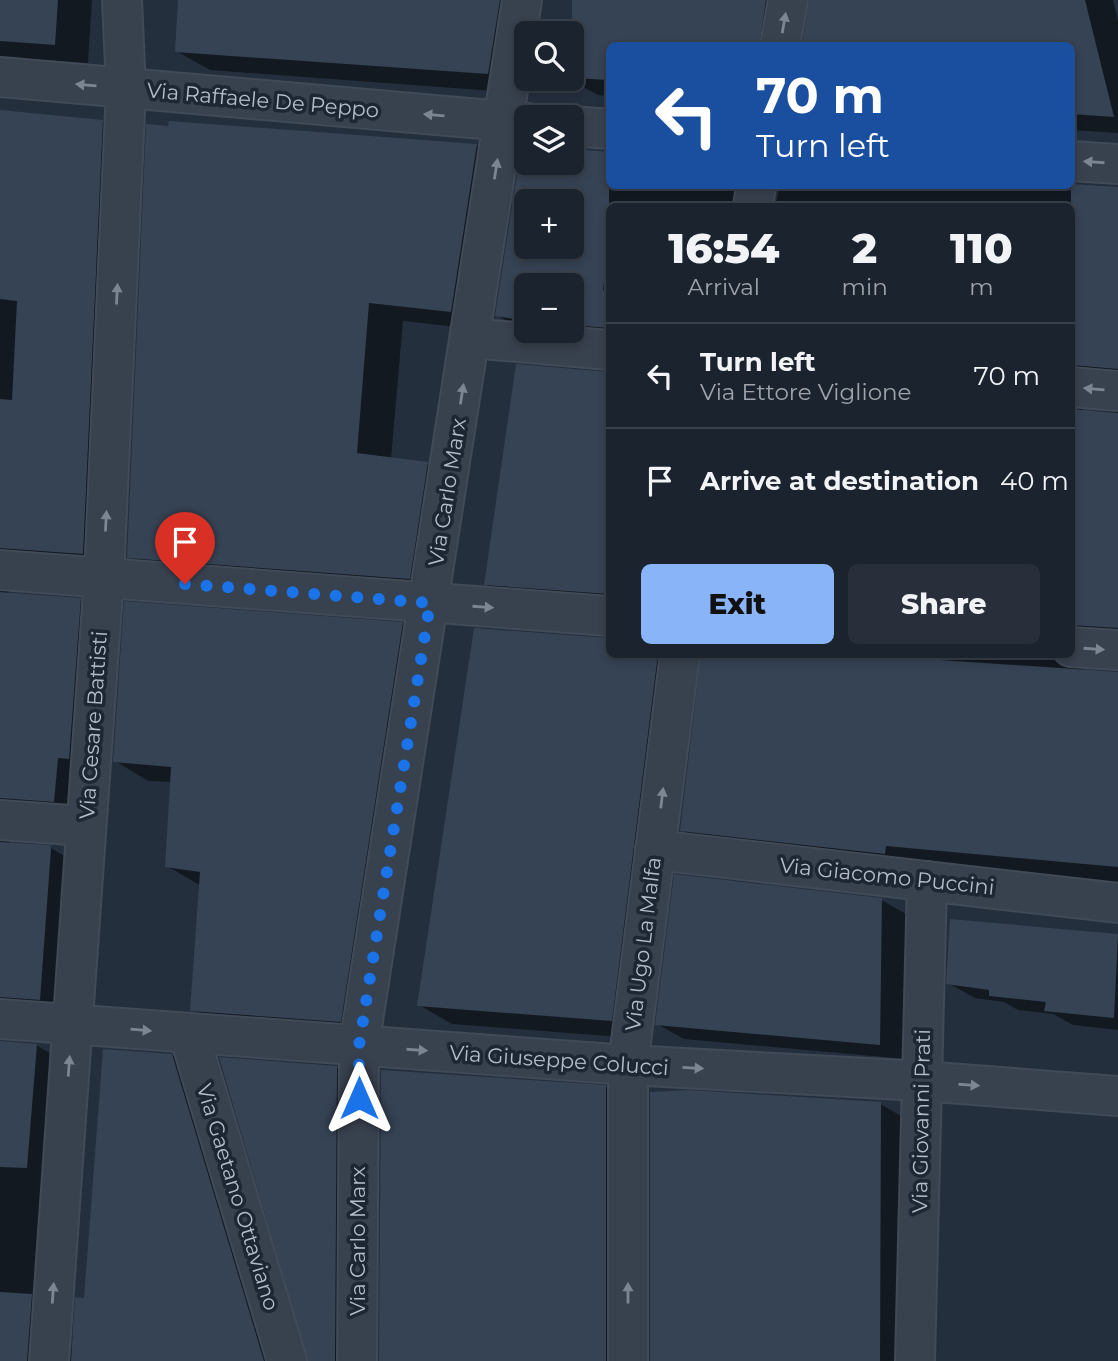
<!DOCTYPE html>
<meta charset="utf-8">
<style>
:root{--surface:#1b232e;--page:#282f3a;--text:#f1f3f6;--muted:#a0a4aa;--line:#39404a;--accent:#8ab4f8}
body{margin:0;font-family:Montserrat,sans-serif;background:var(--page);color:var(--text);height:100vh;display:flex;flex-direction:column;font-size:26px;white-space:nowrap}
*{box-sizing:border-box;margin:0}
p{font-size:23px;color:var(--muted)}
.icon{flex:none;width:38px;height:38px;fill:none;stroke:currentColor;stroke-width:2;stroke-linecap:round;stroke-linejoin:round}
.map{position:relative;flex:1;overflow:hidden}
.sheet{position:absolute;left:606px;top:203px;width:469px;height:455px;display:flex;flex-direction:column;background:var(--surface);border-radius:10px;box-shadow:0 4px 10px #0003,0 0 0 2px var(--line)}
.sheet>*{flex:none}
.top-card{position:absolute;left:606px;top:42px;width:469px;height:147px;border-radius:10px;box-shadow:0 4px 10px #0003,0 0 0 2px var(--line);background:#1a4fa0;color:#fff;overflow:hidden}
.tools{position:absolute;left:514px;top:21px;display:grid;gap:14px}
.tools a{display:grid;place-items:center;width:70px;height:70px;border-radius:10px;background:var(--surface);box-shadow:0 4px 10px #0003,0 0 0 2px var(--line);font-size:35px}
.pin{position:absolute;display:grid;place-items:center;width:60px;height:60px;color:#fff;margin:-72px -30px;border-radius:50% 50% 50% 0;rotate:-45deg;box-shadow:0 0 7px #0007}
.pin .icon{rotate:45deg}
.me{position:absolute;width:77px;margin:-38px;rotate:0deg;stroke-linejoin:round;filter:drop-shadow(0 0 5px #0008)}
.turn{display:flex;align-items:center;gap:24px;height:147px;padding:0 35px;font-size:32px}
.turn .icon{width:91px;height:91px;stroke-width:2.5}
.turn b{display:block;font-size:49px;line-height:60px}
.eta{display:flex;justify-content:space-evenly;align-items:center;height:119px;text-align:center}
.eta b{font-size:42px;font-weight:800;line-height:49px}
.primary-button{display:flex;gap:14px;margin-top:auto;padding:14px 35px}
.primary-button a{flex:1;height:80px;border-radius:10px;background:var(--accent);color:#111;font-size:28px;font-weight:800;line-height:80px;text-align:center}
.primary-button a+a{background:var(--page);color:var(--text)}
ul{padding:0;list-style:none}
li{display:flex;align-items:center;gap:21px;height:105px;padding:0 35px;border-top:2px solid var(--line)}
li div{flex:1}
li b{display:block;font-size:26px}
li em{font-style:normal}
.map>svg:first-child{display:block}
.shadow{fill:#0007;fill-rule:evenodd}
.building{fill:#364354;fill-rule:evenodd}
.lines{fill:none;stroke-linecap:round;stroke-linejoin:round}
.minor-casing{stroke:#414a57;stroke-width:42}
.minor{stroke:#38414e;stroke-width:38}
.oneway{fill:#7c8592}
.route{stroke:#1a73e8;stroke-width:12;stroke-dasharray:0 21.6}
.labels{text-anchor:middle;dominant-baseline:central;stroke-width:7;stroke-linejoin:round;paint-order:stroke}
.street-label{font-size:21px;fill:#b4bcc9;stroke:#1d2633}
</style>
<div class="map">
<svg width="1118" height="1361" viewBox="0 0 1118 1361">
<rect width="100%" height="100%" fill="#242f3e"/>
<g class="shadow">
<polygon points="0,0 92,0 88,63 0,57"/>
<polygon points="180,0 540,0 521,93 210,70 176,51"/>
<polygon points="575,0 811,0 800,15 794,46 609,46 609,96 598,95 569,79 572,79 570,33"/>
<polygon points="839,0 1113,0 1118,20 1118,133 1071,130 1071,46"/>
<polygon points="0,111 102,121 133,139 113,571 8,587 10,594 80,600 111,617 84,818 8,836 10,843 49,847 80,865 70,1016 0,1005"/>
<polygon points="170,123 477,146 510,165 485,330 403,321 391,459 427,464 461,483 443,597 162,576 129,557"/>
<path d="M522 150H527V163H572L609 153V186H1066L1118 189V386L1082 406 1083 411 1118 412V646L1082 665 1084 672 1118 674V882L715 849 682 830 704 654H1071V206H775L780 186 773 191 769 206H609V343L530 335 497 315ZM527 201H572V247H527ZM527 285H572V331H527Z"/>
<polygon points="609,373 609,610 519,603 486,584"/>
<polygon points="402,624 436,643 374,1040 225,1029 192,1010 201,886 167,866 172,782 148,781 115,761"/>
<polygon points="609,639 609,654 703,654 696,659 645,1039 452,1024 419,1005"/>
<polygon points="881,900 908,915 906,1059 684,1039 657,1024"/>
<polygon points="952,921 1118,936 1118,1030 1073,1025 1053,1014 1018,1010 1004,1002 975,998 948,983"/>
<polygon points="0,1043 36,1045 69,1064 63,1361 0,1361"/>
<polygon points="172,1055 205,1075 275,1361 70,1361 77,1299 86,1300"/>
<polygon points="336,1067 370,1087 339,1361 311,1361"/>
<polygon points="606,1087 639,1106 639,1361 381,1361"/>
<polygon points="880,1104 914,1123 913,1361 652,1361"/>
</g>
<g class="building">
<polygon points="0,0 58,0 55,45 0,41"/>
<polygon points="178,0 500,0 488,74 175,52"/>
<polygon points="572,0 766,0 759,46 609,46 609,80 572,78"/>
<polygon points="809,0 1085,0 1114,117 1071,114 1071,46 802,46"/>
<polygon points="0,110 103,120 83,554 0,548 0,399 12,400 17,301 0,299"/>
<polygon points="169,121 477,144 451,312 369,303 357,453 428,462 410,579 127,558 146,124 168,126"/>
<path d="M572 149 609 152V244L603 290 609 291V328L572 325V285H527V321L495 316 519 162 572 163ZM527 201H572V247H527Z"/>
<polygon points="1071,184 1118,187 1118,369 1071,365"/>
<polygon points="516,364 609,372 609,594 484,585"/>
<polygon points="1071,409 1118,413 1118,628 1071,625"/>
<polygon points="0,592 81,598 69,759 58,758 54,802 0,798"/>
<polygon points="124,601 403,622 341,1022 190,1011 200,872 165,867 171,767 113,762"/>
<polygon points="474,628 609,638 609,654 658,654 612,1021 417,1006"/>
<polygon points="701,654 851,654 1118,672 1118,867 886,846 885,854 680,831"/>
<polygon points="0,842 50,845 51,849 40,1000 0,997"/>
<polygon points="674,874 882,898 880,1045 655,1025"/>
<polygon points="950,919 1118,934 1114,1018 1044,1011 1046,1002 989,996 989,990 946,984"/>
<polygon points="0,1041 37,1044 27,1168 0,1167"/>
<polygon points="103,1049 172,1054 264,1361 71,1361 75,1297 84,1298"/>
<polygon points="219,1057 337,1066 335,1361 308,1361"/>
<polygon points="381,1070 606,1085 606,1361 379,1361"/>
<polygon points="689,1090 881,1102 880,1361 650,1361 650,1092"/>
<polygon points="0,1292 32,1294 27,1361 0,1361"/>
</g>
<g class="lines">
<defs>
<g id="minor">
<polyline points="780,46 788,0"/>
<polyline points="0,77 527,123"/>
<polyline points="572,126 609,129"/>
<polyline points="1071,161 1118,164"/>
<polyline points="753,206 756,186"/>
<polyline points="470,338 609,350"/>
<polyline points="1071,387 1118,391"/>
<polyline points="0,570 609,616"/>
<polyline points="1071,647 1118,650"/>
<polyline points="0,820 85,826"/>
<polyline points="655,850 1118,903"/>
<polyline points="0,1019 628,1065 922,1081 1118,1096"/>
<polyline points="189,1034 287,1361"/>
<polyline points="49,1361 104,577 126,89 122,0"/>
<polyline points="357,1361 359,1046 522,0"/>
<polyline points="628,1361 628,1065 680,654"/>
<polyline points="915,1361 927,881"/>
</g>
</defs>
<use href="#minor" class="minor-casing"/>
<use href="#minor" class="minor"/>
</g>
<defs><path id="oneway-solid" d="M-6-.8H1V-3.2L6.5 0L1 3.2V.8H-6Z" transform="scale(1.75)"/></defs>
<g class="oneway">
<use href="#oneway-solid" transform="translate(784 23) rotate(-80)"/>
<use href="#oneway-solid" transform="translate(86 85) rotate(-175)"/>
<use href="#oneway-solid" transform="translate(434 115) rotate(-175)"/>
<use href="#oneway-solid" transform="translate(1094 162) rotate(-176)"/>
<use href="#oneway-solid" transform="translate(496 169) rotate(-81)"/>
<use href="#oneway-solid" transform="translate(117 294) rotate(-87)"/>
<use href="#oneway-solid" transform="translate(1094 389) rotate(-175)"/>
<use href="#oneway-solid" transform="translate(462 394) rotate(-81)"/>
<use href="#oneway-solid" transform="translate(106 521) rotate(-87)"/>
<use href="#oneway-solid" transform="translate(483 607) rotate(4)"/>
<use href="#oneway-solid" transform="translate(1094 649) rotate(4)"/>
<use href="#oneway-solid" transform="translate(662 798) rotate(-83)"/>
<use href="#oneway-solid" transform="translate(141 1030) rotate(5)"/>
<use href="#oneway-solid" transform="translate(417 1050) rotate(4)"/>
<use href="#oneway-solid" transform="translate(69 1066) rotate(-86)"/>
<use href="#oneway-solid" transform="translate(693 1068) rotate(3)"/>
<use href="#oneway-solid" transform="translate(969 1085) rotate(4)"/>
<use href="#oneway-solid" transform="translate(53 1293) rotate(-86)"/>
<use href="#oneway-solid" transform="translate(628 1293) rotate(-90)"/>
</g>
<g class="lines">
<polyline class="route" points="185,584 430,603 359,1046 359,1098"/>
</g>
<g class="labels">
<g class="street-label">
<text transform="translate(263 100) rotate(5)">Via Raffaele De Peppo</text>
<text transform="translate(447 492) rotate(-81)">Via Carlo Marx</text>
<text transform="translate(93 725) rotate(-86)">Via Cesare Battisti</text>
<text transform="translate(887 876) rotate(6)">Via Giacomo Puccini</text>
<text transform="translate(643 944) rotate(-83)">Via Ugo La Malfa</text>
<text transform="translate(559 1060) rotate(4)">Via Giuseppe Colucci</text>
<text transform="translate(921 1121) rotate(-89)">Via Giovanni Prati</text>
<text transform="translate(238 1197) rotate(73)">Via Gaetano Ottaviano</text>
<text transform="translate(357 1241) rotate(-90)">Via Carlo Marx</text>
</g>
</g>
</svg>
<div class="tools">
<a><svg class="icon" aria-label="search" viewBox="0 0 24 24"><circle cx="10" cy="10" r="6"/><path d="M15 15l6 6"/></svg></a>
<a><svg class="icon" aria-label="layers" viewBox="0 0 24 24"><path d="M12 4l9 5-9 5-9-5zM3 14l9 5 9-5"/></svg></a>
<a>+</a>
<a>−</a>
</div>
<div class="pin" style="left:185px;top:584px;background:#d93025"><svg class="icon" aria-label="arrive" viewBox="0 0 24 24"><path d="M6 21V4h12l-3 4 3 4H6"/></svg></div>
<svg class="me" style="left:359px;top:1098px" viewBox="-20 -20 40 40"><path d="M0-17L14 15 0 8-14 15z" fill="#1a73e8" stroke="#fff" stroke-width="4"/></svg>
<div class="top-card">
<div class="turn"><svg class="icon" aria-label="left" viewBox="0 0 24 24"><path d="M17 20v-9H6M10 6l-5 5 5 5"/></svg><div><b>70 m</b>Turn left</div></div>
</div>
<section class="sheet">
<div class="eta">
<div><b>16:54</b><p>Arrival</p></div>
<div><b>2</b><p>min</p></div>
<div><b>110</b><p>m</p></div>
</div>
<ul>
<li><svg class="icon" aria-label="left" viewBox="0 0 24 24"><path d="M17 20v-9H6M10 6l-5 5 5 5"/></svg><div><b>Turn left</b><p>Via Ettore Viglione</p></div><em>70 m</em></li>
<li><svg class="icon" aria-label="arrive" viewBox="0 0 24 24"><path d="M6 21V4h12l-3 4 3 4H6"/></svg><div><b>Arrive at destination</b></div><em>40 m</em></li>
</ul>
<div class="primary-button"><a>Exit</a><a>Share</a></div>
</section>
</div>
